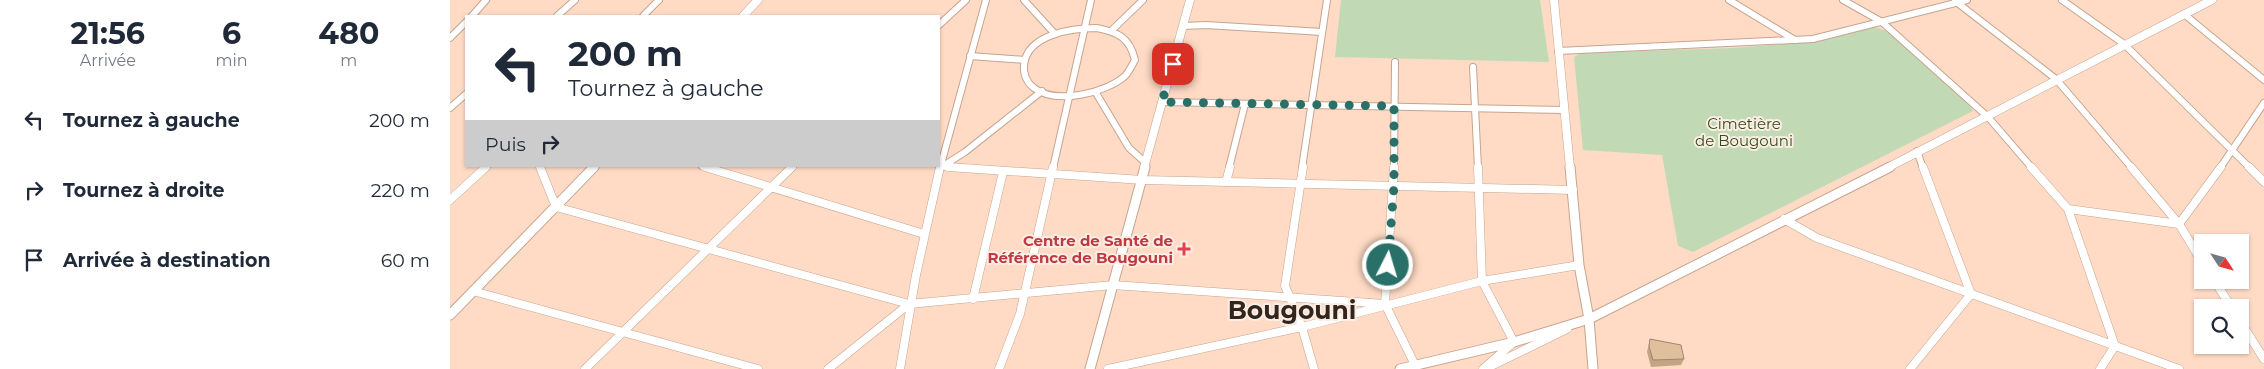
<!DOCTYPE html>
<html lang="fr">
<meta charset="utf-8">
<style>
:root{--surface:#fff;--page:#f2f2f3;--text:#1f2937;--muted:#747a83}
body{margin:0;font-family:Montserrat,sans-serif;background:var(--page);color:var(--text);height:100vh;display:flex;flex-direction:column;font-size:19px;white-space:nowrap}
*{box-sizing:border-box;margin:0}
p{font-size:16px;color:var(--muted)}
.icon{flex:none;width:28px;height:28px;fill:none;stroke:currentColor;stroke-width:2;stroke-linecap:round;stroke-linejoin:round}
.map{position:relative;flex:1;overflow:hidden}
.panel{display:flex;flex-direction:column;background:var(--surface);width:450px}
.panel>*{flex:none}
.banner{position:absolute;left:15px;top:15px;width:475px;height:152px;border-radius:0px;box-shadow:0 1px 4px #0004;background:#fff;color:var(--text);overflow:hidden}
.needle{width:32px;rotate:126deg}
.buttons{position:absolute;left:1744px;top:234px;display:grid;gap:10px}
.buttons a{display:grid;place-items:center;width:55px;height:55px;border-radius:0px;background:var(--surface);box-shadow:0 1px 4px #0004;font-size:25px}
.pin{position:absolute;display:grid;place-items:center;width:42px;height:42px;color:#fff;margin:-21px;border-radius:10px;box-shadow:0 2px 8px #0006}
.me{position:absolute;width:55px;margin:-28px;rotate:5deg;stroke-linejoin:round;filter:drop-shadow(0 0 4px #0008)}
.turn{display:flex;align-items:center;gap:18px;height:105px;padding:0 20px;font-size:22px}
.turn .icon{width:65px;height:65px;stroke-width:2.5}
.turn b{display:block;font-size:35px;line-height:42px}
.then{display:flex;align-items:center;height:48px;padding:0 20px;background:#0003;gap:10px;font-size:19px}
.eta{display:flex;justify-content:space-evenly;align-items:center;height:85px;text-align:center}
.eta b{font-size:30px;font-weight:700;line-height:35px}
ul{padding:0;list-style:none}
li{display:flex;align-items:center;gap:15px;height:70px;padding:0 20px}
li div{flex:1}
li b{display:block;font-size:19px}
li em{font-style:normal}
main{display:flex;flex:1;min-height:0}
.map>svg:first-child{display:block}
.green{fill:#c2d9b5}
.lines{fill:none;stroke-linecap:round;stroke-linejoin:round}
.minor-far1-casing{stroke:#c6a48f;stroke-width:8}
.minor-casing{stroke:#c6a48f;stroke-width:9}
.tertiary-far1-casing{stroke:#c6a48f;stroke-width:9}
.tertiary-casing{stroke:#c6a48f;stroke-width:11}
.minor-far1{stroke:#fff;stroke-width:6}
.minor{stroke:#fff;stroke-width:8}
.tertiary-far1{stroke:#fff;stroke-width:8}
.tertiary{stroke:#fff;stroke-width:9}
.wall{fill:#c1a586}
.building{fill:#e0c09c;stroke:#9d866d}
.route{stroke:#297168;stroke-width:9;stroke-dasharray:0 16.2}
.health-dot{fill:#e0444e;stroke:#fcede4;stroke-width:2}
.labels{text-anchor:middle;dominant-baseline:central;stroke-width:4;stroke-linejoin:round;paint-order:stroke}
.park-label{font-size:15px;fill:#304f18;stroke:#fcede4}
.health-label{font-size:15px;font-weight:bold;fill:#be3a42;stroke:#fcede4;text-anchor:end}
.town-label{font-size:25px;font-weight:bold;fill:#32251d;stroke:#fcede4}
</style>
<main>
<section class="panel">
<div class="eta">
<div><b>21:56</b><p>Arrivée</p></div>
<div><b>6</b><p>min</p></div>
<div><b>480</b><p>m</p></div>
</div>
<ul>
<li><svg class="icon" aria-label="left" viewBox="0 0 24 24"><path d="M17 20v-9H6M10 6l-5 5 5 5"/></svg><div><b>Tournez à gauche</b></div><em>200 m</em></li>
<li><svg class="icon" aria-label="right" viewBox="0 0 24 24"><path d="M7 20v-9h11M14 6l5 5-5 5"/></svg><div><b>Tournez à droite</b></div><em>220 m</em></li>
<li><svg class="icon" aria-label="arrive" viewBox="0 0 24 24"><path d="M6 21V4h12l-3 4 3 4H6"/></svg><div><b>Arrivée à destination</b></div><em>60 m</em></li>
</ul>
</section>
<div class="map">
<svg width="1814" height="369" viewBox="0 0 1814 369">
<rect width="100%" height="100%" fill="#ffdbc5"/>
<g class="green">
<polygon points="891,0 1090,0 1099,62 885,57"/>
<polygon points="1424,27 1437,31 1518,102 1523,111 1243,252 1228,246 1212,155 1133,150 1124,57 1131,53 1282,48 1370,41"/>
</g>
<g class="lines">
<defs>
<g id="minor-far1">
<polyline points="574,0 605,34"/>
<polyline points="1279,0 1345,40"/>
<polyline points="1393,0 1432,22 1538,117 1582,168"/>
<polyline points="1612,0 1674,44 1800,168"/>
<polyline points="1505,1 1606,79 1682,168"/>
<polyline points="1734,14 1814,80"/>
<polyline points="22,16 36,0"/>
<polyline points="107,16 125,0"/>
<polyline points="193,16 209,0"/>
<polyline points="489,25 516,0"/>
<polyline points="733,26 756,25 872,32"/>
<path d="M647 28C668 32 680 38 685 60 682 65 679 72 675 76 656 93 606 105 584 88 577 83 573 74 574 65 577 34 623 28 647 28Z"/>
<polyline points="662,30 693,0"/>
<polyline points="0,38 16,22"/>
<polyline points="1108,51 1363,39 1517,0"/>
<polyline points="520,56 575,60"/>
<polyline points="1023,67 1028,168"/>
<polyline points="646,93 679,148 696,163"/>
<polyline points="713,102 1113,110"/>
<polyline points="0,108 16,94"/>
<polyline points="1467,151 1473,168"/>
<polyline points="90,166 91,168"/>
<polyline points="252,166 259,168"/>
<polyline points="489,166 511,168"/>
<polyline points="493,166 515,152 592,91"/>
<polyline points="35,168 37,166"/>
<polyline points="341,168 343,166"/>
<polyline points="490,168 536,0"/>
<polyline points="603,168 641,0"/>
<polyline points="779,168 795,104"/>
<polyline points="852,168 877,0"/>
<polyline points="944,168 945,62"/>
<polyline points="1770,168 1814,103"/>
</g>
<g id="minor">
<polyline points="90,167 106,207 459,304 663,285 935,304"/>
<polyline points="255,167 474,234"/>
<polyline points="498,167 693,180 1123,190"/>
<polyline points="853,167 835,286 852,327 864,369"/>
<polyline points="944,167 935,304 965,365"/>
<polyline points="1028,167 1032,281 1064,342 1033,369"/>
<polyline points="1581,167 1618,209 1665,346 1650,369"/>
<polyline points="1681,167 1729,224 1752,262"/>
<polyline points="1799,167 1814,182"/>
<polyline points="776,182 780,167"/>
<polyline points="0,200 36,167"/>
<polyline points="1618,209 1729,224 1771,167"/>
<polyline points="1334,219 1367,238 1729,369"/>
<polyline points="1764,280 1782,308"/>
<polyline points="23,291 308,369"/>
<polyline points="523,299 553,172"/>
<polyline points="1790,321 1814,359"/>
<polyline points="1039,367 1117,329"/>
<polyline points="135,369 342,167"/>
<polyline points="378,369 459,304"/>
<polyline points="450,369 466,275 490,167"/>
<polyline points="549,369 570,314 603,167"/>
<polyline points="658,369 852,327 1032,281 1129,265"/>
<polyline points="1460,369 1521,294 1473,167"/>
</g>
<g id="tertiary-far1">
<polyline points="1104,0 1120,168"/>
<polyline points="293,16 308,0"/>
<polyline points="143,168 145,166"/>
<polyline points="694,168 740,0"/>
<polyline points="1437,168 1762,0"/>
</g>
<g id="tertiary">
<polyline points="1120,167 1129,265 1139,319 1143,369"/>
<polyline points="0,315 144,167"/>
<polyline points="640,369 695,167"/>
<polyline points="950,369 1064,342 1139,319 1440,167"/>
</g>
</defs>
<use href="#minor-far1" class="minor-far1-casing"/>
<use href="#minor" class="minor-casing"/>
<use href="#tertiary-far1" class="tertiary-far1-casing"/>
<use href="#tertiary" class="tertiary-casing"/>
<use href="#minor-far1" class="minor-far1"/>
<use href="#minor" class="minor"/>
<use href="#tertiary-far1" class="tertiary-far1"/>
<use href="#tertiary" class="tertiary"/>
</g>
<polygon class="wall" points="1200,339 1234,359 1231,365 1201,367 1197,352"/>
<polygon class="building" points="1200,339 1231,345 1234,359 1203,360 1199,346"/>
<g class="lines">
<polyline class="route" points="723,64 712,102 944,106 944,186 938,265"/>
</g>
<path class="health-dot" d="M731.5 241.5h5v5h5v5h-5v5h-5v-5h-5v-5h5z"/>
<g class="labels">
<g class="park-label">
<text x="1294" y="123">Cimetière<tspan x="1294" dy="17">de Bougouni</tspan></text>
</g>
<g class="health-label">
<text x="723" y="240">Centre de Santé de<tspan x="723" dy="17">Référence de Bougouni</tspan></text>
</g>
<g class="town-label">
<text x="842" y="310">Bougouni</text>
</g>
</g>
</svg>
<div class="buttons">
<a><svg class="needle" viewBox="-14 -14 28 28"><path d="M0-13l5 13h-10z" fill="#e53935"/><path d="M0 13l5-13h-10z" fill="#747a83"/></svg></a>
<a><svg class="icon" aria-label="search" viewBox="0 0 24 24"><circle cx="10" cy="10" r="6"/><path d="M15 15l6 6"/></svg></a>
</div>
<div class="pin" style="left:723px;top:64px;background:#d93025"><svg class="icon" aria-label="arrive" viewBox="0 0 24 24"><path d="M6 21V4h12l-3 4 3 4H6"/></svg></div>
<svg class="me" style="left:938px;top:265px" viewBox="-20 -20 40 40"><circle r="17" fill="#297168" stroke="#fff" stroke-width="3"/><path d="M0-11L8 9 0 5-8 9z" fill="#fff"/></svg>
<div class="banner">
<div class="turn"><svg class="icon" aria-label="left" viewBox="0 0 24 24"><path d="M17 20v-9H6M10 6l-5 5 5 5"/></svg><div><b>200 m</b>Tournez à gauche</div></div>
<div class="then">Puis<svg class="icon" aria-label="right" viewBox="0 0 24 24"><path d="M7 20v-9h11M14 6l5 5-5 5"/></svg></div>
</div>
</div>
</main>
